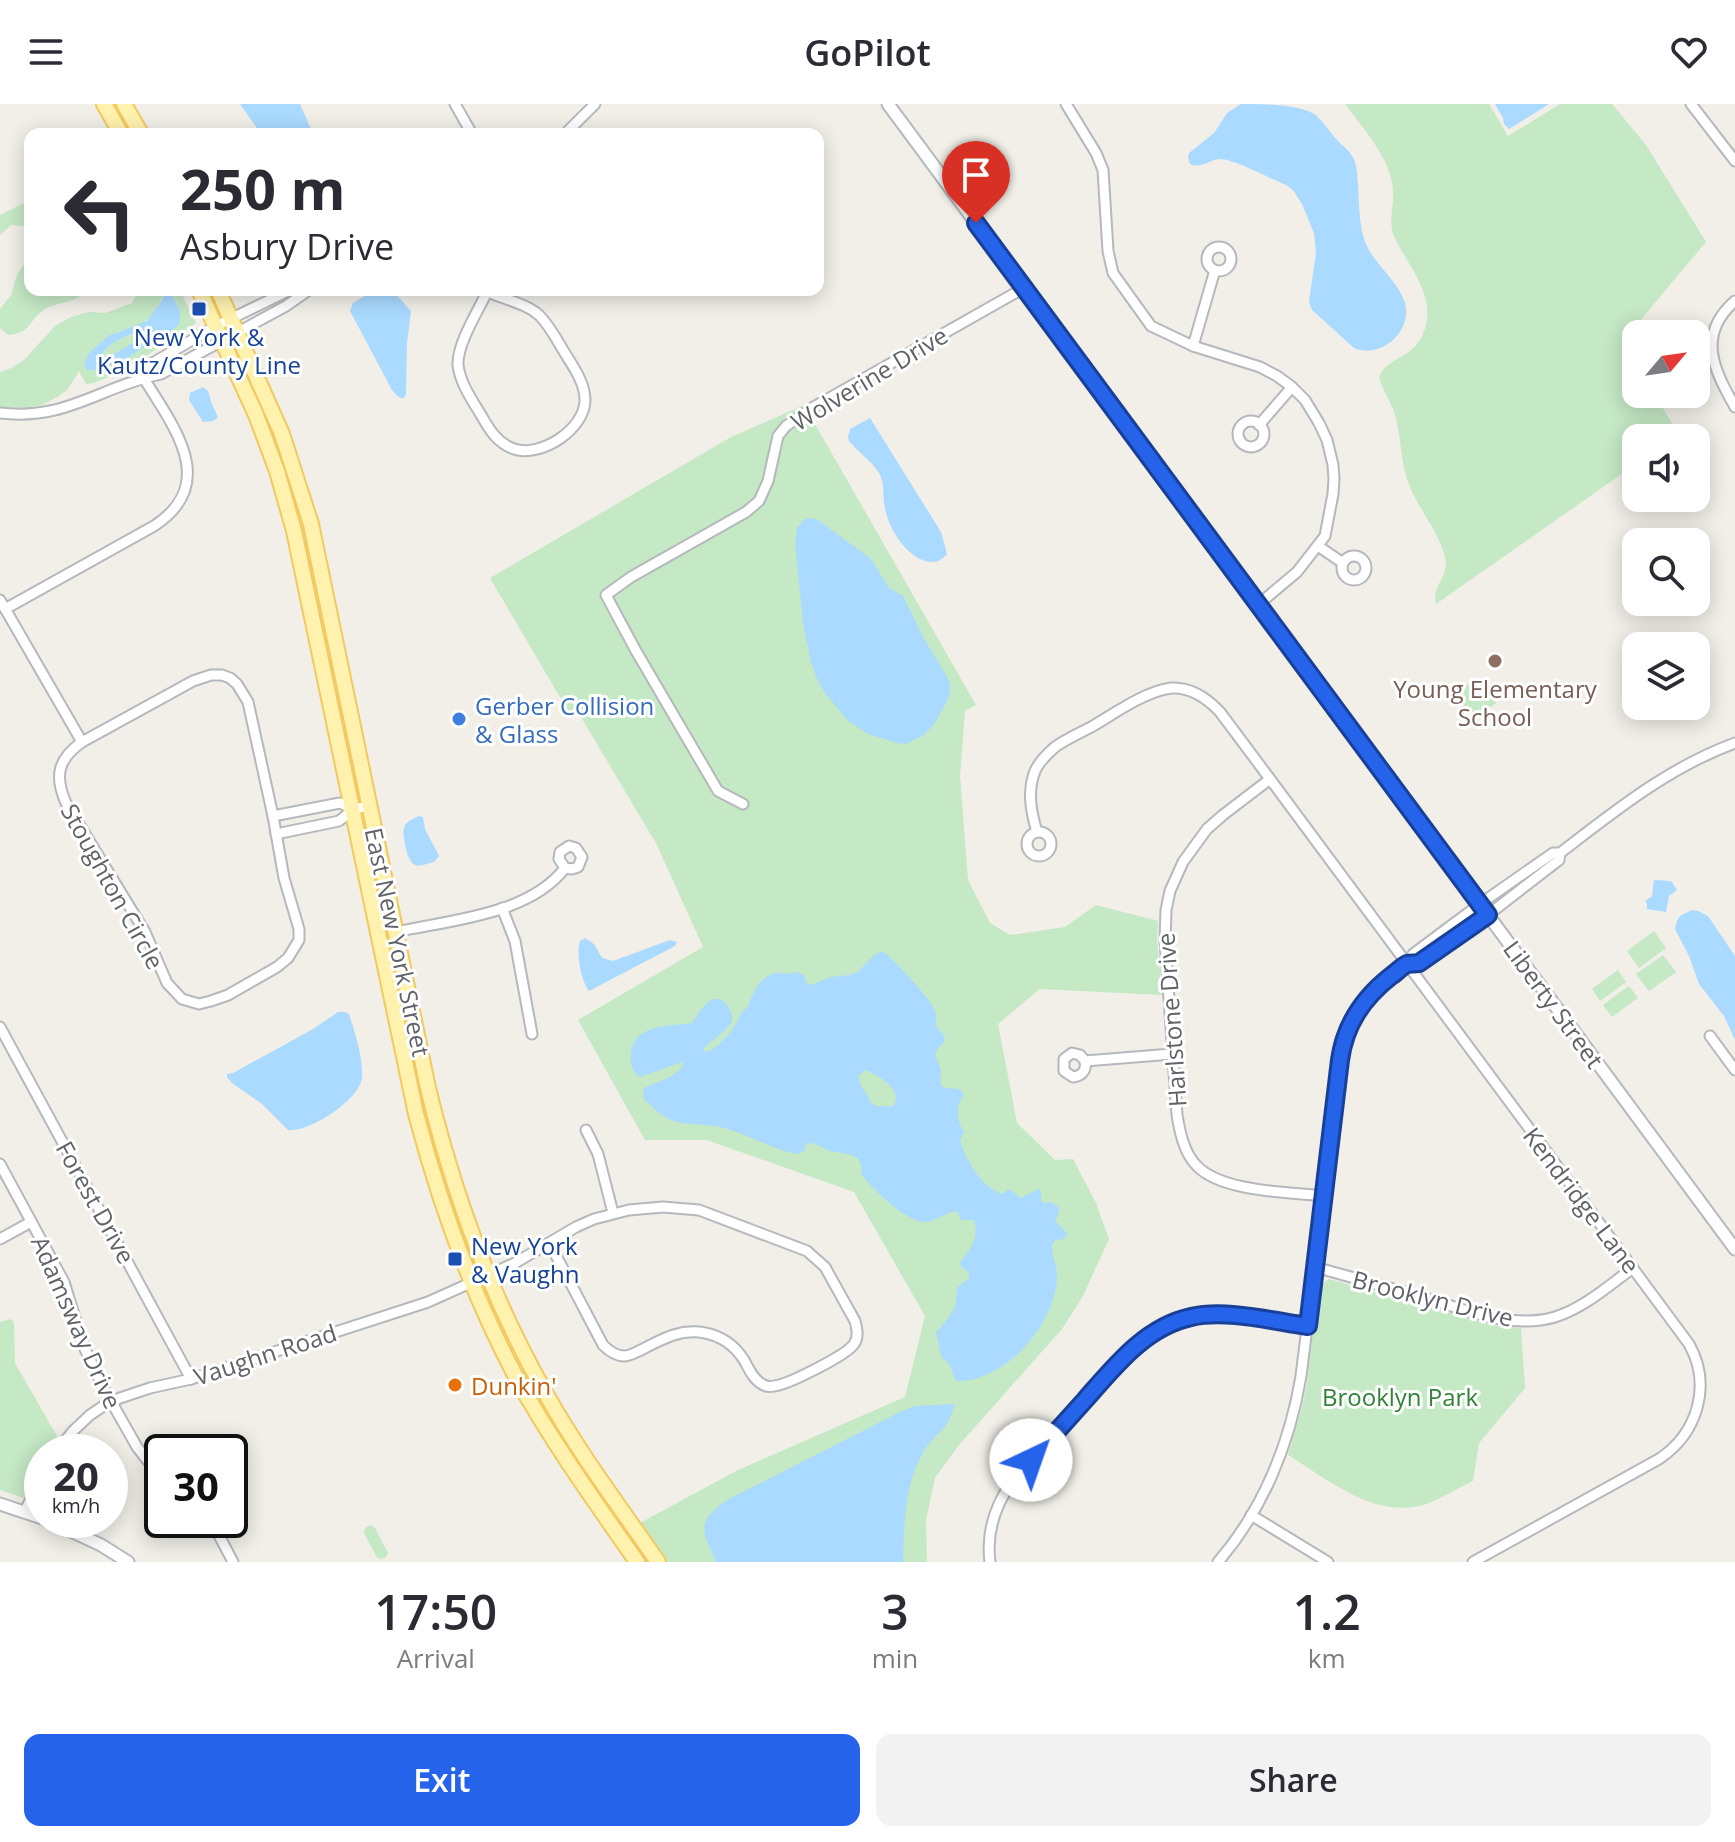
<!DOCTYPE html>
<style>
:root{--surface:#fff;--page:#f2f2f3;--text:#2b2b33;--muted:#7c7c81;--accent:#2563eb}
body{margin:0;font-family:"Open Sans",sans-serif;background:var(--page);color:var(--text);height:100vh;display:flex;flex-direction:column;font-size:30px;white-space:nowrap}
*{box-sizing:border-box;margin:0}
p{font-size:26px;color:var(--muted)}
.icon{flex:none;width:44px;height:44px;fill:none;stroke:currentColor;stroke-width:2;stroke-linecap:round;stroke-linejoin:round}
.map{position:relative;height:1458px;overflow:hidden}
.details{display:flex;flex-direction:column;background:var(--surface);flex:1}
.details>*{flex:none}
.hud{position:absolute;left:24px;top:24px;width:800px;height:168px;border-radius:16px;box-shadow:0 4px 20px #0003;background:#fff;color:var(--text);overflow:hidden}
.needle{width:52px;rotate:61deg}
.buttons{position:absolute;left:1622px;top:216px;display:grid;gap:16px}
.buttons a{display:grid;place-items:center;width:88px;height:88px;border-radius:16px;background:var(--surface);box-shadow:0 4px 20px #0003;font-size:40px}
.speed{position:absolute;left:24px;top:1330px;display:flex;gap:16px;font-size:40px;font-weight:700;text-align:center}
.speed>*{display:grid;place-content:center;width:104px;height:104px;border-radius:50%;background:var(--surface);box-shadow:0 4px 20px #0003;line-height:1}
.speed small{font-size:20px;font-weight:400}
.speed .limit{border:4px solid #111;border-radius:12px;background:#fff;color:#111}
.pin{position:absolute;display:grid;place-items:center;width:68px;height:68px;color:#fff;margin:-82px -34px;border-radius:50% 50% 50% 0;rotate:-45deg;box-shadow:0 0 8px #0007}
.pin .icon{rotate:45deg}
.me{position:absolute;width:88px;margin:-44px;rotate:42deg;stroke-linejoin:round;filter:drop-shadow(0 0 6px #0008)}
.turn{display:flex;align-items:center;gap:28px;height:168px;padding:0 24px;font-size:36px}
.turn .icon{width:104px;height:104px;stroke-width:2.5}
.turn b{display:block;font-size:56px;line-height:68px}
.eta{display:flex;justify-content:space-evenly;align-items:center;height:136px;text-align:center}
.eta b{font-size:48px;font-weight:600;line-height:56px}
.action{display:flex;gap:16px;margin-top:auto;padding:16px 24px}
.action a{flex:1;height:92px;border-radius:16px;background:var(--accent);color:#fff;font-size:32px;font-weight:600;line-height:92px;text-align:center}
.action a+a{background:var(--page);color:var(--text)}
header{display:flex;justify-content:space-between;align-items:center;height:104px;padding:0 24px;background:var(--surface);font-size:36px;font-weight:600}
.map>svg:first-child{display:block}
.green{fill:#c5e8c5;fill-rule:evenodd}
.water{fill:#aadaff;fill-rule:evenodd}
.lines{fill:none;stroke-linecap:round;stroke-linejoin:round}
.minor-casing{stroke:#b5b8bc;stroke-width:13}
.tertiary-casing{stroke:#b5b8bc;stroke-width:15}
.primary-casing{stroke:#f2c960;stroke-width:18}
.minor{stroke:#fff;stroke-width:9}
.tertiary{stroke:#fff;stroke-width:11}
.primary{stroke:#fff2af;stroke-width:14}
.route-casing{stroke:#184099;stroke-width:20}
.route{stroke:#2563eb;stroke-width:14}
.transit-dot{fill:#1a4fb4;stroke:#fff;stroke-width:3}
.education-dot{fill:#8d6e63;stroke:#fff;stroke-width:3}
.shop-dot{fill:#3f7fe0;stroke:#fff;stroke-width:3}
.food-dot{fill:#e8710a;stroke:#fff;stroke-width:3}
.labels{text-anchor:middle;dominant-baseline:central;stroke-width:6;stroke-linejoin:round;paint-order:stroke}
.transit-label{font-size:24px;fill:#164399;stroke:#fff}
.street-label{font-size:24px;fill:#5f6368;stroke:#fff}
.education-label{font-size:24px;fill:#785e54;stroke:#fff}
.shop-label{font-size:24px;fill:#366cbe;stroke:#fff;text-anchor:start}
.food-label{font-size:24px;fill:#c56008;stroke:#fff;text-anchor:start}
.park-label{font-size:24px;fill:#348238;stroke:#fff}
</style>
<header><svg class="icon" aria-label="menu" viewBox="0 0 24 24"><path d="M4 6h16M4 12h16M4 18h16"/></svg>GoPilot<svg class="icon" aria-label="heart" viewBox="0 0 24 24"><path d="M12 20l-8-8c-3-5 5-10 8-4 3-6 11-1 8 4z"/></svg></header>
<div class="map">
<svg width="1735" height="1458" viewBox="0 0 1735 1458">
<rect width="100%" height="100%" fill="#f1efe8"/>
<g class="green">
<path d="M1345 0H1489L1508 32 1560 0H1612L1646 41 1706 138 1622 238 1636 260V290H1654L1679 330 1674 334H1636V360L1436 500C1431 482 1450 472 1445 453 1438 425 1416 403 1407 375 1400 353 1401 330 1394 308 1390 296 1382 285 1379 273 1383 261 1397 256 1407 249 1415 244 1419 238 1423 230 1439 192 1407 162 1393 130 1388 113 1396 96 1392 78 1386 49 1362 23 1345 0Z"/>
<polygon points="30,96 30,123 11,121 0,131 0,111"/>
<path d="M30 145V186H86C77 200 58 197 45 205 29 215 31 230 8 231L0 224V205L11 191 17 171 25 158Z"/>
<path d="M139 186H180L196 219C174 233 109 280 86 280L79 267 68 285 59 292 42 301 22 304 0 303V268L11 264 24 256 55 222 71 213 89 208 105 209 132 199ZM172 191 180 207 158 230C140 226 112 234 102 250L104 252 118 249 139 235 105 264 100 239 117 228 143 220 151 212 163 193Z"/>
<polygon points="804,301 976,601 965,607 960,672 968,776 990,819 1010,831 1065,823 1096,801 1158,817 1157,836 1162,891 1040,885 998,920 1017,1019 1055,1056 1073,1055 1096,1099 1109,1135 1083,1192 1062,1225 959,1341 935,1374 926,1416 927,1458 665,1458 638,1420 738,1366 905,1293 925,1212 854,1088 707,1036 645,1036 578,916 703,843 657,741 578,608 571,612 490,474 731,333"/>
<polygon points="273,333 297,392 308,433 341,592 339,593 271,334"/>
<polygon points="1477,574 1496,599 1470,618 1452,592"/>
<polygon points="380,808 382,808 401,880 445,1069 443,1069 421,1004"/>
<polygon points="1654,827 1666,844 1639,864 1627,847"/>
<polygon points="1663,851 1676,868 1649,887 1636,870"/>
<polygon points="1618,866 1626,878 1600,897 1592,885"/>
<polygon points="1629,882 1638,894 1612,913 1603,901"/>
<path d="M1329 1175 1493 1221 1521 1224 1525 1284 1479 1339 1473 1377C1458 1384 1444 1393 1429 1399 1377 1418 1329 1376 1288 1351L1302 1303 1307 1280 1317 1190 1322 1180Z"/>
<polygon points="11,1215 14,1219 15,1259 58,1334 47,1348 42,1348 42,1356 24,1394 0,1386 0,1218"/>
<polygon points="524,1274 526,1274 651,1458 644,1458 584,1372"/>
<polygon points="370,1421 375,1424 387,1447 388,1450 385,1454 379,1455 376,1452 364,1429 365,1424"/>
</g>
<g class="water">
<polygon points="240,0 300,0 310,23 317,30 261,30"/>
<path d="M1241 0C1261 0 1297 0 1314 10 1323 16 1330 29 1338 37 1346 45 1354 50 1356 62 1360 86 1357 111 1364 135 1372 159 1395 173 1404 196 1415 225 1382 256 1354 244L1312 206 1309 198 1316 148 1314 129 1302 100 1293 86 1286 81C1271 75 1234 55 1220 55 1208 56 1202 65 1190 60L1188 53 1189 49 1214 29 1227 9Z"/>
<polygon points="1495,0 1549,0 1509,25 1504,20 1503,14"/>
<polygon points="375,186 392,186 411,207 407,239 406,290 403,295 397,292 392,286 350,207 353,199"/>
<path d="M166 190 172 191 180 207V219C175 224 170 229 163 230 157 231 156 229 150 228 134 227 110 237 102 250L104 252C120 252 131 234 146 235L147 238C139 251 102 268 87 266L84 259 90 248 108 232 147 217Z"/>
<polygon points="203,283 208,287 212,300 218,313 213,317 203,318 189,296 190,289"/>
<path d="M870 314 941 428 947 450C939 459 932 460 920 455 901 445 887 421 884 399 883 389 884 378 879 369 872 357 858 348 849 337L848 333 850 325Z"/>
<polygon points="810,414 818,416 871,455 889,484 903,492 924,535 946,571 950,580 950,589 946,599 935,619 924,631 906,640 897,639 868,630 848,617 825,589 817,575 811,558 803,519 795,439 797,424 805,415"/>
<path d="M419 712 423 713 425 725 439 752 434 758C429 759 420 763 415 761 407 758 402 731 404 724 406 717 413 715 419 712Z"/>
<polygon points="1654,776 1671,777 1677,786 1669,792 1666,808 1647,805 1647,800 1645,797 1652,792"/>
<polygon points="1692,806 1698,807 1708,812 1735,852 1735,936 1724,912 1699,880 1689,852 1675,825 1677,817 1680,812"/>
<path d="M585 834 594 840 602 854 613 857 670 836 677 838 675 842 589 887C581 876 576 851 580 837Z"/>
<path d="M882 847C893 854 929 893 934 905 937 911 936 917 936 923L944 931 945 937C929 954 937 949 941 967 941 971 940 976 941 981L946 984C953 985 959 983 964 990 956 1001 956 1017 964 1028L960 1037C968 1058 979 1081 1002 1090L1009 1085 1021 1094 1038 1085 1041 1087V1097L1043 1099 1051 1098 1059 1103V1108L1055 1117 1068 1130 1061 1137 1057 1135 1052 1140C1051 1151 1057 1160 1057 1171 1057 1219 1006 1278 956 1277L949 1260 941 1252 936 1229C949 1213 957 1207 957 1184L969 1174V1168L962 1164 960 1159C970 1145 980 1135 974 1116H961L957 1107C946 1108 938 1116 927 1118 907 1120 873 1085 861 1070 865 1046 841 1051 827 1046 819 1042 817 1039 808 1039L805 1042V1047L796 1050C773 1045 753 1033 731 1026 690 1013 679 1032 644 995L643 985C658 976 673 976 683 961L682 958 640 973C632 968 630 960 631 951 632 920 670 922 692 919 700 907 714 881 729 904 731 908 733 913 732 917 730 924 710 938 704 944L703 946 706 948C719 944 738 922 741 908L747 904C753 890 759 871 777 869 785 869 790 870 798 868L804 871 806 879 812 881 830 873 850 871 859 867 873 852ZM865 966C875 970 898 982 896 996 896 998 894 1000 893 1002H876L870 998C868 988 858 982 859 972Z"/>
<path d="M338 908H345L349 910C355 929 363 953 362 973 361 995 309 1029 288 1026L262 1000 232 979 227 973V970L233 969 313 925Z"/>
<path d="M954 1300C951 1324 936 1328 924 1347 904 1380 904 1421 903 1458H716C703 1427 695 1420 725 1397L904 1306 915 1302Z"/>
</g>
<g class="lines">
<defs>
<g id="minor">
<polyline points="455,0 472,30"/>
<polyline points="1066,0 1096,49 1103,66 1108,147 1113,169 1151,222 1193,242 1260,263 1277,272 1292,283 1305,296 1319,319 1327,336 1333,361 1334,375 1333,390 1325,432 1297,468 1259,500"/>
<polyline points="1691,0 1735,57"/>
<polyline points="565,30 595,0"/>
<circle cx="1219" cy="155" r="12"/>
<path d="M484 186C501 195 524 198 539 211 549 221 556 234 563 246 572 261 585 278 585 296 585 325 541 354 514 345 497 339 489 325 481 311 472 296 460 279 458 261 457 240 478 207 487 188"/>
<path d="M1735 197C1696 231 1714 266 1735 303"/>
<polyline points="1193,242 1215,166"/>
<polyline points="143,273 151,260 216,222 290,186"/>
<path d="M0 309C67 317 101 282 161 270L286 202 309 186"/>
<circle cx="1251" cy="330" r="13"/>
<polyline points="1259,321 1292,283"/>
<polyline points="1318,442 1343,459"/>
<circle cx="1354" cy="464" r="12"/>
<polyline points="0,496 82,638"/>
<path d="M5 505 154 422C220 379 173 322 143 273"/>
<path d="M211 571H222L230 574 237 580 248 598 273 712 284 774 299 825V836L288 854 277 863 228 891 211 897 199 900 182 895 167 879 145 828 66 699C54 672 58 655 82 638L193 577Z"/>
<path d="M1270 675 1223 711 1207 725 1183 758 1170 787 1166 806 1165 837 1177 1011C1180 1029 1184 1049 1197 1062 1222 1088 1288 1088 1323 1092"/>
<polyline points="743,700 718,687 636,547 606,491 631,473 746,408 759,397 768,377 778,332 786,322 812,304 1024,184"/>
<polyline points="273,712 340,699 354,705"/>
<path d="M1037 728C1031 708 1027 687 1035 667 1039 658 1047 650 1055 643 1066 635 1080 629 1093 622 1115 609 1146 587 1171 584 1191 583 1207 594 1220 608L1270 675 1689 1240C1712 1281 1698 1329 1659 1355L1473 1458"/>
<circle cx="1039" cy="740" r="12"/>
<polyline points="276,730 339,717 354,705 370,702"/>
<polyline points="502,804 515,837 532,930"/>
<path d="M396 828C450 816 529 811 565 764L572 765 578 763 582 753 576 744 569 742 560 748 559 755 565 764"/>
<polyline points="1407,860 1418,860 1488,811 1559,756 1560,749"/>
<polyline points="0,923 191,1275"/>
<polyline points="1710,932 1735,966"/>
<path d="M1085 957C1087 966 1082 972 1073 973L1064 967V955L1072 949 1080 951 1085 957 1172 950"/>
<polyline points="586,1026 598,1050 613,1109"/>
<polyline points="0,1060 64,1178 84,1243 103,1283 137,1343 147,1356 162,1369"/>
<polyline points="0,1135 31,1118"/>
<path d="M1315 1163C1351 1173 1386 1183 1422 1193 1464 1205 1511 1226 1555 1213 1584 1204 1608 1182 1633 1164"/>
<path d="M56 1348 73 1327 90 1311 111 1297 150 1284 191 1275 428 1198 515 1159 576 1123 594 1115 629 1106 663 1103 699 1106 807 1147 825 1163 855 1217C857 1225 859 1233 854 1240 847 1251 787 1281 774 1282 769 1283 766 1283 762 1280 753 1275 749 1265 744 1256 735 1242 721 1232 705 1229 681 1224 662 1235 641 1246 636 1248 630 1252 624 1252 616 1252 609 1247 603 1241L550 1140"/>
<polyline points="25,1407 42,1372"/>
<polyline points="1251,1411 1328,1458"/>
<polyline points="211,1416 233,1458"/>
<path d="M990 1458C986 1427 995 1401 1013 1376L1120 1257C1185 1194 1227 1211 1308 1222"/>
<path d="M1218 1458C1263 1406 1290 1339 1301 1272L1342 943C1348 919 1360 898 1379 882 1391 871 1405 865 1413 850L1480 800 1553 749H1560C1615 707 1669 663 1735 639"/>
</g>
<g id="tertiary">
<polyline points="888,0 1735,1145"/>
<polyline points="0,1400 42,1414"/>
<polyline points="47,1416 101,1441 128,1458"/>
</g>
<g id="primary">
<polyline points="104,0 121,30"/>
<polyline points="124,0 141,30"/>
<path d="M199 186 256 311 277 367 294 427 416 1010C440 1101 472 1190 516 1273 552 1338 595 1398 637 1458"/>
<path d="M218 186 282 330 311 420 428 984C454 1091 491 1194 546 1290 579 1349 620 1403 658 1458"/>
</g>
</defs>
<use href="#minor" class="minor-casing"/>
<use href="#tertiary" class="tertiary-casing"/>
<use href="#primary" class="primary-casing"/>
<use href="#minor" class="minor"/>
<use href="#tertiary" class="tertiary"/>
<use href="#primary" class="primary"/>
</g>
<g class="lines">
<defs>
<path id="route" d="M976 119 1488 811 1419 859C1415 860 1411 859 1407 860 1402 862 1396 869 1391 872 1363 894 1345 920 1340 956L1308 1222C1272 1217 1226 1205 1191 1213 1145 1223 1114 1263 1085 1296 1067 1316 1049 1336 1031 1356"/>
</defs>
<use href="#route" class="route-casing"/>
<use href="#route" class="route"/>
</g>
<g class="transit-dot">
<rect x="191" y="197" width="16" height="16" rx="4"/>
<rect x="447" y="1147" width="16" height="16" rx="4"/>
</g>
<circle class="education-dot" cx="1495" cy="557" r="8"/>
<circle class="shop-dot" cx="459" cy="615" r="8"/>
<circle class="food-dot" cx="455" cy="1281" r="8"/>
<g class="labels">
<g class="transit-label">
<text x="199" y="232">New York &amp;<tspan x="199" dy="28">Kautz/County Line</tspan></text>
<text x="471" y="1141" text-anchor="start">New York<tspan x="471" dy="28">&amp; Vaughn</tspan></text>
</g>
<g class="street-label">
<text transform="translate(869 274) rotate(-31)">Wolverine Drive</text>
<text transform="translate(113 782) rotate(61)">Stoughton Circle</text>
<text transform="translate(398 838) rotate(78)">East New York Street</text>
<text transform="translate(1554 900) rotate(54)">Liberty Street</text>
<text transform="translate(1171 916) rotate(-94)">Harlstone Drive</text>
<text transform="translate(1582 1096) rotate(53)">Kendridge Lane</text>
<text transform="translate(96 1098) rotate(61)">Forest Drive</text>
<text transform="translate(1433 1194) rotate(14)">Brooklyn Drive</text>
<text transform="translate(77 1218) rotate(66)">Adamsway Drive</text>
<text transform="translate(265 1250) rotate(-18)">Vaughn Road</text>
</g>
<g class="education-label">
<text x="1495" y="584">Young Elementary<tspan x="1495" dy="28">School</tspan></text>
</g>
<g class="shop-label">
<text x="475" y="601">Gerber Collision<tspan x="475" dy="28">&amp; Glass</tspan></text>
</g>
<g class="food-label">
<text x="471" y="1281">Dunkin'</text>
</g>
<g class="park-label">
<text x="1400" y="1292">Brooklyn Park</text>
</g>
</g>
</svg>
<div class="buttons">
<a><svg class="needle" viewBox="-14 -14 28 28"><path d="M0-13l5 13h-10z" fill="#e53935"/><path d="M0 13l5-13h-10z" fill="#7c7c81"/></svg></a>
<a><svg class="icon" aria-label="sound" viewBox="0 0 24 24"><path d="M4 9h4l5-4v14l-5-4H4zM17 9q2 3 0 6"/></svg></a>
<a><svg class="icon" aria-label="search" viewBox="0 0 24 24"><circle cx="10" cy="10" r="6"/><path d="M15 15l6 6"/></svg></a>
<a><svg class="icon" aria-label="layers" viewBox="0 0 24 24"><path d="M12 4l9 5-9 5-9-5zM3 14l9 5 9-5"/></svg></a>
</div>
<div class="speed"><div>20<small>km/h</small></div><div class="limit">30</div></div>
<div class="pin" style="left:976px;top:119px;background:#d93025"><svg class="icon" aria-label="arrive" viewBox="0 0 24 24"><path d="M6 21V4h12l-3 4 3 4H6"/></svg></div>
<svg class="me" style="left:1031px;top:1356px" viewBox="-20 -20 40 40"><circle r="19" fill="#fff"/><path d="M0-13L10 11 0 6-10 11z" fill="#2563eb"/></svg>
<div class="hud">
<div class="turn"><svg class="icon" aria-label="left" viewBox="0 0 24 24"><path d="M17 20v-9H6M10 6l-5 5 5 5"/></svg><div><b>250 m</b>Asbury Drive</div></div>
</div>
</div>
<section class="details">
<div class="eta">
<div><b>17:50</b><p>Arrival</p></div>
<div><b>3</b><p>min</p></div>
<div><b>1.2</b><p>km</p></div>
</div>
<div class="action"><a>Exit</a><a>Share</a></div>
</section>
